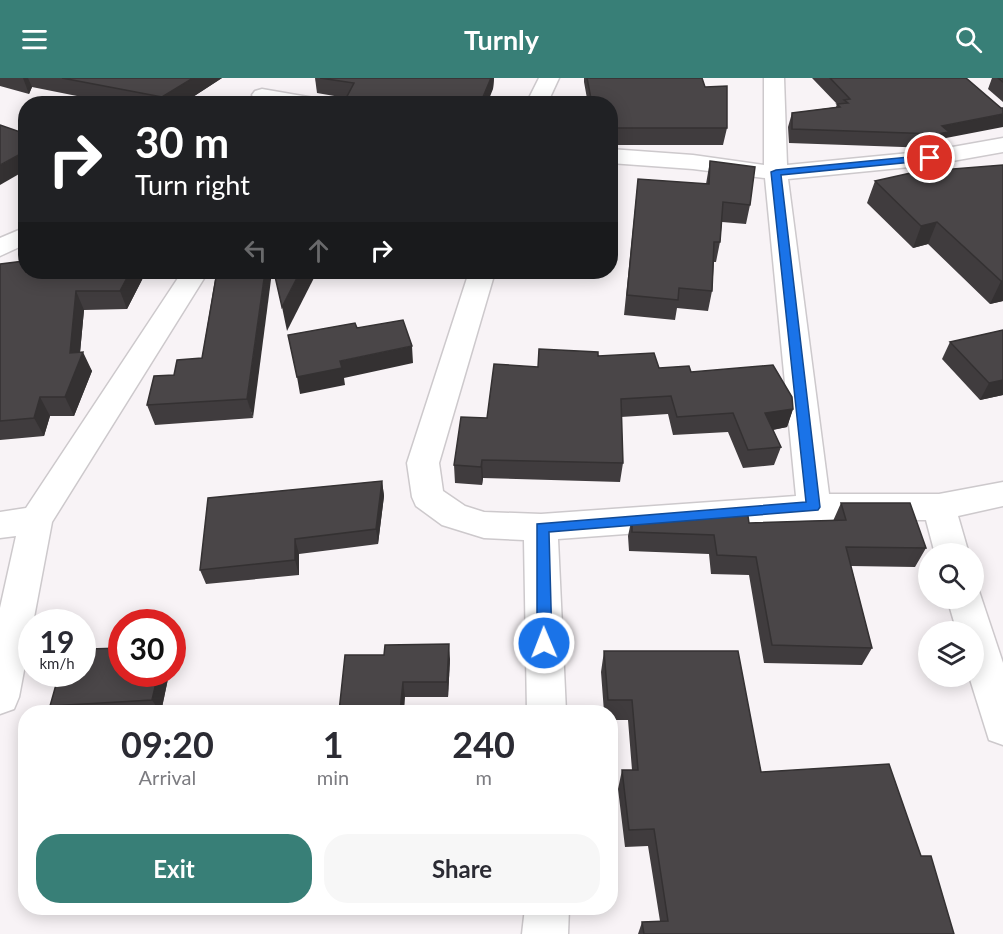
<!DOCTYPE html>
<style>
:root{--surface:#fff;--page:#f7f7f7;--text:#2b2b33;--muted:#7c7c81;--accent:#387f77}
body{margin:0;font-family:Lato,sans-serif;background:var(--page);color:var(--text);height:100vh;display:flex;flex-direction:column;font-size:22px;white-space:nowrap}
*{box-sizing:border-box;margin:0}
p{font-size:20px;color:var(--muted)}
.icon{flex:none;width:33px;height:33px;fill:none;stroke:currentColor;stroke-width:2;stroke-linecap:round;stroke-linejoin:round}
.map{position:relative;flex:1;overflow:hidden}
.drawer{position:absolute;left:18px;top:627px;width:600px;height:210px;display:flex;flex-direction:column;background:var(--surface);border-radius:24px;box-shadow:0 3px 15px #0003}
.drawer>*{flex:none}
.hud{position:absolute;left:18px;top:18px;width:600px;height:183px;border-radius:24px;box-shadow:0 3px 15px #0003;background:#202124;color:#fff;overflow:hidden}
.tools{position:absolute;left:918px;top:465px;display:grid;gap:12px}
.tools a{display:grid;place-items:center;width:66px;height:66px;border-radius:50%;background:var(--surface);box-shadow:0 3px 15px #0003;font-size:30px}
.speed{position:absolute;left:18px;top:531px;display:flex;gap:12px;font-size:30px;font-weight:700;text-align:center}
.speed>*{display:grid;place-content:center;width:78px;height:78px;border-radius:50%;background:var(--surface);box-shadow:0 3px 15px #0003;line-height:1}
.speed small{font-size:15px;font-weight:400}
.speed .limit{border:9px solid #d22;background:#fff;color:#111}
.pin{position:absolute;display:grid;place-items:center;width:51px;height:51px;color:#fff;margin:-26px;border:3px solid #fff;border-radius:50%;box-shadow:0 2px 6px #0007}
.me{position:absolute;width:66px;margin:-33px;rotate:359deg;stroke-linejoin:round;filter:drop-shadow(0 0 4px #0008)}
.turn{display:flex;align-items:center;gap:21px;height:126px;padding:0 18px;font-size:27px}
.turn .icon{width:78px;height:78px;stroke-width:2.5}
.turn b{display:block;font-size:42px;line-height:51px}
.lanes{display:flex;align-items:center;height:57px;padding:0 18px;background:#0003;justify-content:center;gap:30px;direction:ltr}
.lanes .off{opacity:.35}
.eta{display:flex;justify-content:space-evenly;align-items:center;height:102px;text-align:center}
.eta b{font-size:36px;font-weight:700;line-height:42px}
.action{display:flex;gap:12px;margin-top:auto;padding:12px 18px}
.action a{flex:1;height:69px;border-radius:24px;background:var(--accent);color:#fff;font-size:24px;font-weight:700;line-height:69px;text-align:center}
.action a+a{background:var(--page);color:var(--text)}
header{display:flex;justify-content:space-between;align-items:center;height:78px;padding:0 18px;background:var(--accent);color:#fff;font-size:27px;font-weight:700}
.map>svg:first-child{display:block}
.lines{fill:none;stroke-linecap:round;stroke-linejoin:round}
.minor-casing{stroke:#cdc9cc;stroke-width:3}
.minor{fill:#fff;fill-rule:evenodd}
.wall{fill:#403c3e}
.shaded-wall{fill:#343132}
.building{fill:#4a4648;stroke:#343132;stroke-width:1.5}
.route{fill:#1a73e8;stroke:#114b97;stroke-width:1.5}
</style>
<header><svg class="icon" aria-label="menu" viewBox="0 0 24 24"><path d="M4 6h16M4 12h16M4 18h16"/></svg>Turnly<svg class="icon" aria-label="search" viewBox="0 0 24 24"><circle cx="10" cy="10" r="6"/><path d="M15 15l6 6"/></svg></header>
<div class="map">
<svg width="1003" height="856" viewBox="0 0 1003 856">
<rect width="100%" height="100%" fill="#f8f3f6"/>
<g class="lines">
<defs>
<g id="minor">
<polygon points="539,0 559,0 547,26 526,26"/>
<polygon points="764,0 784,0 787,87 930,73 1003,60 1003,74 930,87 788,101 829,416 939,416 1003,404 1003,428 958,438 969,476 935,476 926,442 814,442 558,461 566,634 527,634 524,462 484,460 442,447 416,428 412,419 407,385 469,194 495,194 439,385 443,413 465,428 484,434 541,436 796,418 765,100 693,91 610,85 610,71 693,77 764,87"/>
<polygon points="262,11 314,20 324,26 275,26 255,21 252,17 255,13"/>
<polygon points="26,149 26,166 0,178 0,160"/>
<polygon points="182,194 208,194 52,444 19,619 14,631 0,636 0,530 16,458 0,460 0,434 26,430"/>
<polygon points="974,508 978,510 1003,585 1003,667 989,662 969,598 974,598 974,554 957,554 947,520 974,520"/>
<polygon points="525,830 569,830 568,856 522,856"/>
</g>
</defs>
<use href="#minor" class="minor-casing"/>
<use href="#minor" class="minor"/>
</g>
<g class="wall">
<polygon points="0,0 222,0 182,26 117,26 32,9 29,16 0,8"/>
<polygon points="315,0 494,0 493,11 346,20 317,15"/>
<polygon points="584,0 702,0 705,9 727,50 723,67 610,67 610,26 588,26 584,4"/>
<polygon points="812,0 958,0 946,60 943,68 931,70 789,65 788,49 792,35 836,29 837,26"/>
<polygon points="992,0 1003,0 1003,24 988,11"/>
<polygon points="710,83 750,127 746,146 722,144 720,164 716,184 714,184 712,213 708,233 677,230 675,242 624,237 638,101 706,106"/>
<polygon points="1003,87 1003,223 990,226 928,166 913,170 867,125 875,103"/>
<polygon points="24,183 146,194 127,231 84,232 80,275 92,293 74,338 50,338 44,358 0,362 0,186"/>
<polygon points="216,195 253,340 155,347 147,327 174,297 202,280"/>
<polygon points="1003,252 1003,317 980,322 942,281 950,264"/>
<polygon points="598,278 659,290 691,294 793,331 787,349 773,352 781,369 774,387 743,390 728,354 673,357 668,336 621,339 623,385 620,404 483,400 482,407 455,405 454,387 487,340 538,289"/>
<polygon points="382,403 384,418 378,466 299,476 299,497 206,506 200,492"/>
<polygon points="841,425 926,470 915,489 851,488 872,570 862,587 764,585 749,497 711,496 709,476 629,473 628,458 632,439 749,445 833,443"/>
<polygon points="604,573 761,694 921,778 954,856 638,856 642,844 660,843 648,768 625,769 618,711 622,692 632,692 628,642 610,642 610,634 604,634 601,594"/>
<polygon points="345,577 450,581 448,619 405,619"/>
<polygon points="82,596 169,596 161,634 55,634 50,628"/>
</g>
<g class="shaded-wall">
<polygon points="23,0 28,0 32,9 29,16"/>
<polygon points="193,0 222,0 182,26 164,26 162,19"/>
<polygon points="491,0 494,0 493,11 487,26 480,26"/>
<polygon points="1003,36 1003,49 946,60 943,68 931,70 937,56 942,48"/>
<polygon points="26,73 26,92 0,107 0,87"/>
<polygon points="937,144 928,166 913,170 921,148"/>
<polygon points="130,194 146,194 127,231 120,213"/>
<polygon points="265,194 272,194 253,340 247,321"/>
<polygon points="300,194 317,194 287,253 282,229"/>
<polygon points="1001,203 1003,203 1003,223 990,226"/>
<polygon points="76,213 84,232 79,285 83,274 92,293 74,338 65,319"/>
<polygon points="412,268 413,285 344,300 345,307 300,316 297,299 340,283"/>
<polygon points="1003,302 1003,317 980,322 989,305"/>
<polygon points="40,319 50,338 44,358 34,340"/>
<polygon points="793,331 787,349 760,354 765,335"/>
<polygon points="482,382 483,400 482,407 481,389"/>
<polygon points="382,403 384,418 378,466 376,451"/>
<polygon points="295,461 299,476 299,497 295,482"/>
<polygon points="449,566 450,581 448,619 447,604"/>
<polygon points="158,596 169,596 161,634 160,634 152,622"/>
<polygon points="403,604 405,619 404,634 400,634"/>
</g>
<g class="building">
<polygon points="62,0 193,0 162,19"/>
<polygon points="320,0 491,0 480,26 343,26 354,5"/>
<polygon points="587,0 702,0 705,9 727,8 727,50 610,50 610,26 592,26"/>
<polygon points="830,0 966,0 1001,30 1003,30 1003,36 942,48 949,54 937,56 792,51 792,35 840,29 837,26 848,25 844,22 850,21"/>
<polygon points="998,0 1003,0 1003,4"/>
<polygon points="0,47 26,56 26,73 0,87"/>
<polygon points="710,83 755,89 750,127 723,124 720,164 714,164 712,213 679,210 678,222 627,217 638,101 709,106"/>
<polygon points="1003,87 1003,203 1001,203 937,144 921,148 875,103 915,94"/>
<polygon points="26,163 26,194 130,194 120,213 76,213 70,275 83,274 65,319 40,319 34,340 0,343 0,186 24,183"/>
<polygon points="217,194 265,194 247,321 147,327 154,298 174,297 177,282 202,280"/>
<polygon points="274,194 300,194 282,229"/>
<polygon points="403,242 412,268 340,283 342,290 297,299 288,257 355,245 357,250"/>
<polygon points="1003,252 1003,302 989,305 950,264"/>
<polygon points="539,271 598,274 598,278 654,275 659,290 689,288 691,294 773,287 792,319 793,331 765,335 781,369 748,372 733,335 677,339 671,318 621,321 623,385 482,382 481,389 454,387 461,339 487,340 494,286 538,289"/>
<polygon points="382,403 376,451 295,461 295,482 200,492 208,420"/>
<polygon points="841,425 910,425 926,470 846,469 872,570 772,567 756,479 717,477 714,457 632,454 632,439 744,431 747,431 749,445 846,442"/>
<polygon points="449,566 447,604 403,604 400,634 339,634 345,577 384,577 385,567"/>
<polygon points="122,570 122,596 158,596 152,622 50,628 59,596 82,596 82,592 84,592 89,571"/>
<polygon points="604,573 738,573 761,694 889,686 921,778 931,778 954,856 644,856 642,844 668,843 654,751 629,752 622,692 638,692 632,622 608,622"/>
</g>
<polygon class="route" points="930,77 934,80 933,82 781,97 820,429 818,432 549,454 552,565 544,572 539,570 537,565 537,446 806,424 771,94 776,92"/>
</svg>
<div class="tools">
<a><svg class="icon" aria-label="search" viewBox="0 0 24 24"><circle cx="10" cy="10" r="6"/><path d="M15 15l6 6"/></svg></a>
<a><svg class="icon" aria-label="layers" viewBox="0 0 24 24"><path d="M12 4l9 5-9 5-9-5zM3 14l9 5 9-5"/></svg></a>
</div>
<div class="speed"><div>19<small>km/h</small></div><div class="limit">30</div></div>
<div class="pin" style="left:930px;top:80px;background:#d93025"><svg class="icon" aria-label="arrive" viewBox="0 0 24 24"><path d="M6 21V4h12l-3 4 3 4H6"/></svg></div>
<svg class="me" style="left:544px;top:565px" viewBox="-20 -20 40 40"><circle r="17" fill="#1a73e8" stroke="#fff" stroke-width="3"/><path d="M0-11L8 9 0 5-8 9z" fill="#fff"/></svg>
<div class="hud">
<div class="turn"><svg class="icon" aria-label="right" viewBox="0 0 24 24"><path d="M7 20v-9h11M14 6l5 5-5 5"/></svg><div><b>30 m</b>Turn right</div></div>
<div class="lanes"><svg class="icon off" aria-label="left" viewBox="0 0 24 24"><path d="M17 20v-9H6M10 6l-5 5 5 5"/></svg><svg class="icon off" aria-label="ahead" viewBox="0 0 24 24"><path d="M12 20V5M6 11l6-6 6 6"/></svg><svg class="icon" aria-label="right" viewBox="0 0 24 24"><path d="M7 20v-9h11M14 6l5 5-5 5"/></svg></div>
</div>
<section class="drawer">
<div class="eta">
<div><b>09:20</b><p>Arrival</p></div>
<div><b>1</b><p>min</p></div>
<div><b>240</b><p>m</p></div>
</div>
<div class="action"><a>Exit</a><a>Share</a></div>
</section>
</div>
